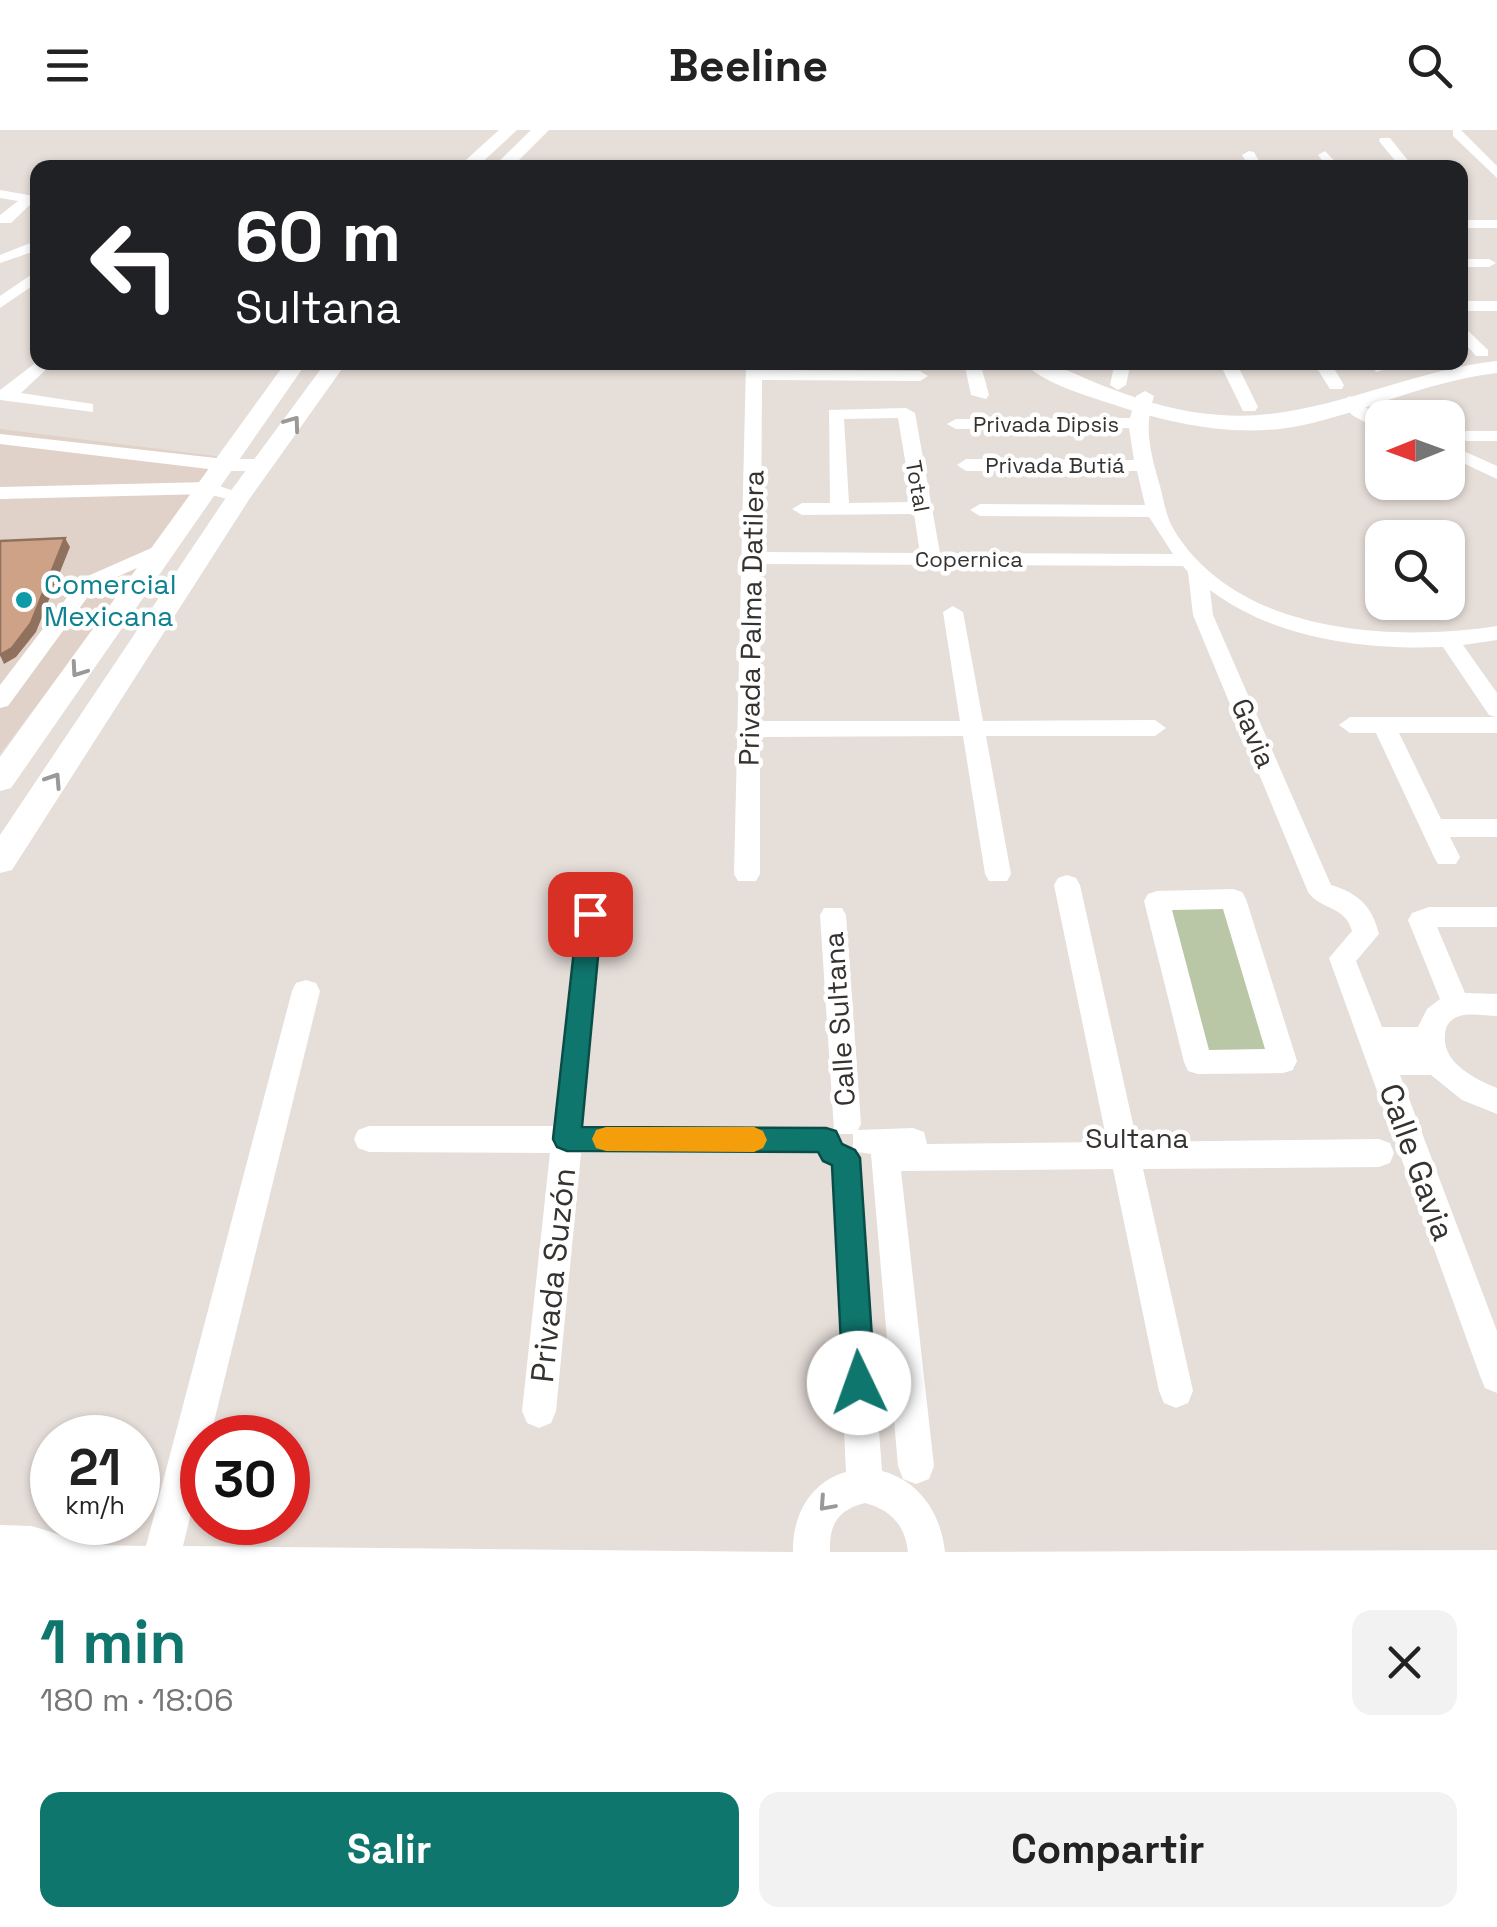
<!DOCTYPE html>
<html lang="es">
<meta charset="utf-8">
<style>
:root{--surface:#fff;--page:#f2f2f2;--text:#222;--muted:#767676;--accent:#0f766e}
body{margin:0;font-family:"Space Grotesk",sans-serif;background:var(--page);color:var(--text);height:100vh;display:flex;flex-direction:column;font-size:38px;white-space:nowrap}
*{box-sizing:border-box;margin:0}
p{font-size:32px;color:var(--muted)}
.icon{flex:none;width:55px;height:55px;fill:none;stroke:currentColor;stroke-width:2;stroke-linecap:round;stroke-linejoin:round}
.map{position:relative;height:1447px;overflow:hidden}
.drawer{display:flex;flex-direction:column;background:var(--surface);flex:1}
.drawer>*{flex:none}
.guide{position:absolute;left:30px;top:30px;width:1438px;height:210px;border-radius:20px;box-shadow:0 2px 8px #0004;background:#202124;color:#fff;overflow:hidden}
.needle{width:65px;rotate:269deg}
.tools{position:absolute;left:1365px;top:270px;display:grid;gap:20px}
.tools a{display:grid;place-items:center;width:100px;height:100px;border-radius:20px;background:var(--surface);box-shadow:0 2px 8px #0004;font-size:50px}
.speed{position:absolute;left:30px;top:1285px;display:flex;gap:20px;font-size:50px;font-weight:700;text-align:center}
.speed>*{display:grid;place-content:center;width:130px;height:130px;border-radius:50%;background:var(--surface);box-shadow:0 2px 8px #0004;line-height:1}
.speed small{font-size:25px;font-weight:400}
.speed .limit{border:15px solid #d22;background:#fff;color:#111}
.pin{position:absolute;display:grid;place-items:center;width:85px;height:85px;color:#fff;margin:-42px;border-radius:20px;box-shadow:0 5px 15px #0006}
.me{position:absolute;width:110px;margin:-55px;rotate:357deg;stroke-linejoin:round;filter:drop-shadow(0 0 8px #0008)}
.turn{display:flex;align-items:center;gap:35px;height:210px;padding:0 40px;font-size:45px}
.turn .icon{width:130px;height:130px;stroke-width:2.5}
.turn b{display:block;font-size:70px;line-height:85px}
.round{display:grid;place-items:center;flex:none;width:105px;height:105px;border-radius:20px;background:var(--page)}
.summary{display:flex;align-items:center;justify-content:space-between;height:170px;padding:0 40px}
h1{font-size:60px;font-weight:800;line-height:75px;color:var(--accent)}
.cta{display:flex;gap:20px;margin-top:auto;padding:20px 40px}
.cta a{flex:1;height:115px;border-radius:20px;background:var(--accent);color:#fff;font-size:40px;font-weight:800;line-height:115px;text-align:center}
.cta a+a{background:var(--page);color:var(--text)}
header{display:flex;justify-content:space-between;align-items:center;height:130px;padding:0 40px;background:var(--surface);font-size:45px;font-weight:800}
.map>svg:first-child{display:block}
.built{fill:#e0d2c8}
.green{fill:#bac7a6}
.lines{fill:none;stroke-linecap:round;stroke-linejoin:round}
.minor{fill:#fff;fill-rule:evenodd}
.major{fill:#fff;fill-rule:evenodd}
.shaded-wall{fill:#90715e}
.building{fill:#cea287;stroke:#90715e;stroke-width:2.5}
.oneway{stroke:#9a9898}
.route{fill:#0f766e;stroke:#0a4d48;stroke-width:2.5}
.slow{fill:#f59e0b}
.culture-dot{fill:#0f9aa8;stroke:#fff;stroke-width:4}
.labels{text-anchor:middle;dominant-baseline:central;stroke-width:9;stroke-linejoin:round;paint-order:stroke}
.far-street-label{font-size:22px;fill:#353230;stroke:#fff}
.culture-label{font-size:28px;fill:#0d838f;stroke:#fff;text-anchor:start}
.street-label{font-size:28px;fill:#353230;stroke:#fff}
.near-street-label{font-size:32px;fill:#353230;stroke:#fff}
</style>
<header><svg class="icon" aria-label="menu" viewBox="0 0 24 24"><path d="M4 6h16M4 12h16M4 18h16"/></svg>Beeline<svg class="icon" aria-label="search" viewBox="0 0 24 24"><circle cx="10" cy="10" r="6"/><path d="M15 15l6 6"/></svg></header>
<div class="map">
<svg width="1497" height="1447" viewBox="0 0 1497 1447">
<rect width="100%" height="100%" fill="#e6ded9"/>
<polygon class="built" points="0,299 223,327 0,624"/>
<polygon class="green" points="1238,763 1295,938 1193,938 1149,766"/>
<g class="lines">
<g class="minor">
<polygon points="1453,0 1461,0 1497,36 1497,48 1453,6"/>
<polygon points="1380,8 1390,8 1414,38 1401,38 1379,11"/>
<polygon points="1249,21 1254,22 1263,38 1250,38 1242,25"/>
<polygon points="1325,21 1341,38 1328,38 1318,25"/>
<polygon points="1184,33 1189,34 1191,38 1177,38"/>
<polygon points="0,60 34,66 36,69 11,93 0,93 0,85 18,71 0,68"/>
<rect x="1460" y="90" width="37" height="8"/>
<polygon points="38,110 38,120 0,133 0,125"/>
<polygon points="1460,129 1489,129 1496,133 1489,137 1460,137"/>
<polygon points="38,140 38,152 0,178 0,166"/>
<rect x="1460" y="171" width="37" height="10"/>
<polygon points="1460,193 1488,220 1488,226 1476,226 1460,208"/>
<polygon points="38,231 54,232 21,263 93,274 93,282 0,270 0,260"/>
<path d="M746 232H762V240L920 241 928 246 920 251 762 250 761 422 920 423 914 384 802 385 792 379 802 373H830L829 280 906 278 915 283 940 423 1173 424 1149 387 980 386 970 380 980 374 1145 375 1137 341H966L957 335 966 329 1134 330 1129 298 956 299 947 294 956 289 1130 288 1136 266 1145 261 1154 266C1143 299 1151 324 1160 356 1164 371 1166 387 1174 400 1237 504 1391 512 1497 496V510L1463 515 1497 563V603H1399L1441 689H1497V707H1450L1460 727 1456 734H1438L1434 727 1376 603H1350L1339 595 1350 587H1496L1489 585 1443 517C1364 520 1275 509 1210 460L1213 485 1331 755C1358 763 1372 776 1379 804L1356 831 1382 897H1418L1427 879 1440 869 1408 790 1412 783 1429 777H1497V797H1437L1465 863 1497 864V886C1485 886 1468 882 1457 887 1449 890 1445 897 1445 905 1442 933 1475 949 1497 958V984L1462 970 1431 945H1400L1497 1201V1263L1485 1258 1480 1246 1329 828 1352 801C1345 775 1320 780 1308 762L1193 485 1188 442 1183 436 761 434 760 591H960L943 482 953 476 963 482 983 591 1155 590 1166 598 1155 606H986L1011 744 1007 751H989L985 744 963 606 760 607V744L756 751H738L734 744ZM898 288 912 372 849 373 844 289Z"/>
<polygon points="964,232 980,232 989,265 986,269 971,265"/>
<polygon points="1115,232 1131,232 1126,255 1118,260 1110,255"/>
<polygon points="1219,232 1236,232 1258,277 1255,281 1243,281"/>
<polygon points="1313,232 1330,232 1344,255 1342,259 1330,259"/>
<polygon points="1370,232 1387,232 1390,238 1376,242"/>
<polygon points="1350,266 1382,289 1382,302 1352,285 1341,271"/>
<rect x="1448" y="301" width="49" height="10"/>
<polygon points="0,304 225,329 262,329 271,335 262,341 225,341 0,314"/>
<polygon points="1448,314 1497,336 1497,349 1448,326"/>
<polygon points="208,352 248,366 239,372 208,364 0,369 0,357"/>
<polygon points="165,412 175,418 172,422 95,457 8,576 0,578 0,555 81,449"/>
<path d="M1067 745 1076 748 1080 755 1137 1012 1379 1009 1390 1013 1394 1023 1390 1033 1379 1037 1143 1039 1193 1261 1188 1273 1176 1278 1164 1273 1159 1261 1113 1039 901 1041 934 1336 929 1349 916 1354 903 1349 898 1336 871 1024 858 1022 882 1341C920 1351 941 1384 945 1422L1497 1420V1447H0V1395L32 1396 92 1415 146 1416 292 861 296 853 306 850 316 853 320 861 210 1308H202V1338L183 1416 793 1422C792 1386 810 1352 846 1342L831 1028 834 1020 826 1023H581L556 1281 551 1293 539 1298 527 1293 522 1281 550 1023 369 1022 358 1018 354 1009 358 1000 369 996H553L577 784 581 777H599L603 784 583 996 834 1000 820 785 824 778H842L846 785 861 994 858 1000 913 998 924 1002 927 1014 1107 1012 1054 755 1058 748ZM838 1004H853V1017L837 1018 841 1010ZM865 1373C891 1380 905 1395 908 1422H830C829 1395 837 1380 865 1373Z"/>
<path d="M1233 759 1242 762 1246 769 1297 931 1293 940 1283 943 1198 944 1188 941 1184 932 1144 771 1148 764 1157 761ZM1223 779 1265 919 1209 920 1172 780Z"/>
</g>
<g class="major">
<polygon points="499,0 517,0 476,38 457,38"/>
<polygon points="531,0 549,0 511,38 492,38"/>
<path d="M1497 231V243C1427 251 1366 282 1299 296 1236 308 1171 294 1112 274 1084 265 1043 253 1023 232 1058 232 1077 246 1109 258 1145 272 1183 283 1221 285 1316 292 1403 241 1497 231Z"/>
<polygon points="286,232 307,232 11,658 0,661 0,627"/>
<polygon points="326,232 347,232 250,368 12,740 0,743 0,705 227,366"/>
</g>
</g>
<polygon class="shaded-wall" points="65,408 70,417 36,502 16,527 4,534 0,525"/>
<polygon class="building" points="65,408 31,493 12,518 0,525 0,411"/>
<defs><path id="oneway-chevron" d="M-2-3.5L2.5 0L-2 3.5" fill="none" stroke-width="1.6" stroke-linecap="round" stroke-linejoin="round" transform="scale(2.5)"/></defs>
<g class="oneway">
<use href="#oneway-chevron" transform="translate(293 293) rotate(-54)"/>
<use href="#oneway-chevron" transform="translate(78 540) rotate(125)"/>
<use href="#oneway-chevron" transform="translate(54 650) rotate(-57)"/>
<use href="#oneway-chevron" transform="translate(826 1374) rotate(132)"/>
</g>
<polygon class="route" points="590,775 598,778 602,784 582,997 826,998 836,1001 842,1014 855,1020 860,1028 875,1253 870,1264 859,1269 848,1264 843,1253 832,1035 823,1031 818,1022 567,1021 557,1017 553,1009 578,784 581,778"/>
<polygon class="slow" points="606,997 754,997 763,1001 767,1010 763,1018 754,1022 606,1021 596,1018 592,1009 596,1000"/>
<circle class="culture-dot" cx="24" cy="470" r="10"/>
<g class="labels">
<g class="far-street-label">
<text x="1046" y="294">Privada Dipsis</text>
<text x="1055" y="335">Privada Butiá</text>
<text transform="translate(918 356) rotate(80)">Total</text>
<text x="969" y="429">Copernica</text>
</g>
<g class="culture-label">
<text x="44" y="454">Comercial<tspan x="44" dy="32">Mexicana</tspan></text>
</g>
<g class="street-label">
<text transform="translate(751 488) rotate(-89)">Privada Palma Datilera</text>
<text transform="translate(1254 603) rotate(67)">Gavia</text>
<text transform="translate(839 889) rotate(-94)">Calle Sultana</text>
<text x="1137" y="1008">Sultana</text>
</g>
<g class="near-street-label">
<text transform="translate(1417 1032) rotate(70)">Calle Gavia</text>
<text transform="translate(553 1145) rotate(-84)">Privada Suzón</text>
</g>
</g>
</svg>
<div class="tools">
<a><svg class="needle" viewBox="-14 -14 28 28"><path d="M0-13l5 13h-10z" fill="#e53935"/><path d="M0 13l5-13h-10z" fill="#767676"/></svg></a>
<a><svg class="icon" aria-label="search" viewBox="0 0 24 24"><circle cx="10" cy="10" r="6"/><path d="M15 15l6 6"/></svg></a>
</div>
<div class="speed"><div>21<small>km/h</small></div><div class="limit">30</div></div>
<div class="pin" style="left:590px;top:784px;background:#d93025"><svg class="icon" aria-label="arrive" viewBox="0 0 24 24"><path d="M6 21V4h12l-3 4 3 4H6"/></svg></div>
<svg class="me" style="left:859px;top:1253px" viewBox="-20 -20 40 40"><circle r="19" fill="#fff"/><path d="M0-13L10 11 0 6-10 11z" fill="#0f766e"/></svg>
<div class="guide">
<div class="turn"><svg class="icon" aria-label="left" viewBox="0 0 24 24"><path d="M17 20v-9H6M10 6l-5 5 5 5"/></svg><div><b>60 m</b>Sultana</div></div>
</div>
</div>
<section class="drawer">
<div class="summary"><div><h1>1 min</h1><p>180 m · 18:06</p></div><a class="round"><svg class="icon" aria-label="close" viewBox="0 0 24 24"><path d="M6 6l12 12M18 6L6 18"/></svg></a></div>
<div class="cta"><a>Salir</a><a>Compartir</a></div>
</section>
